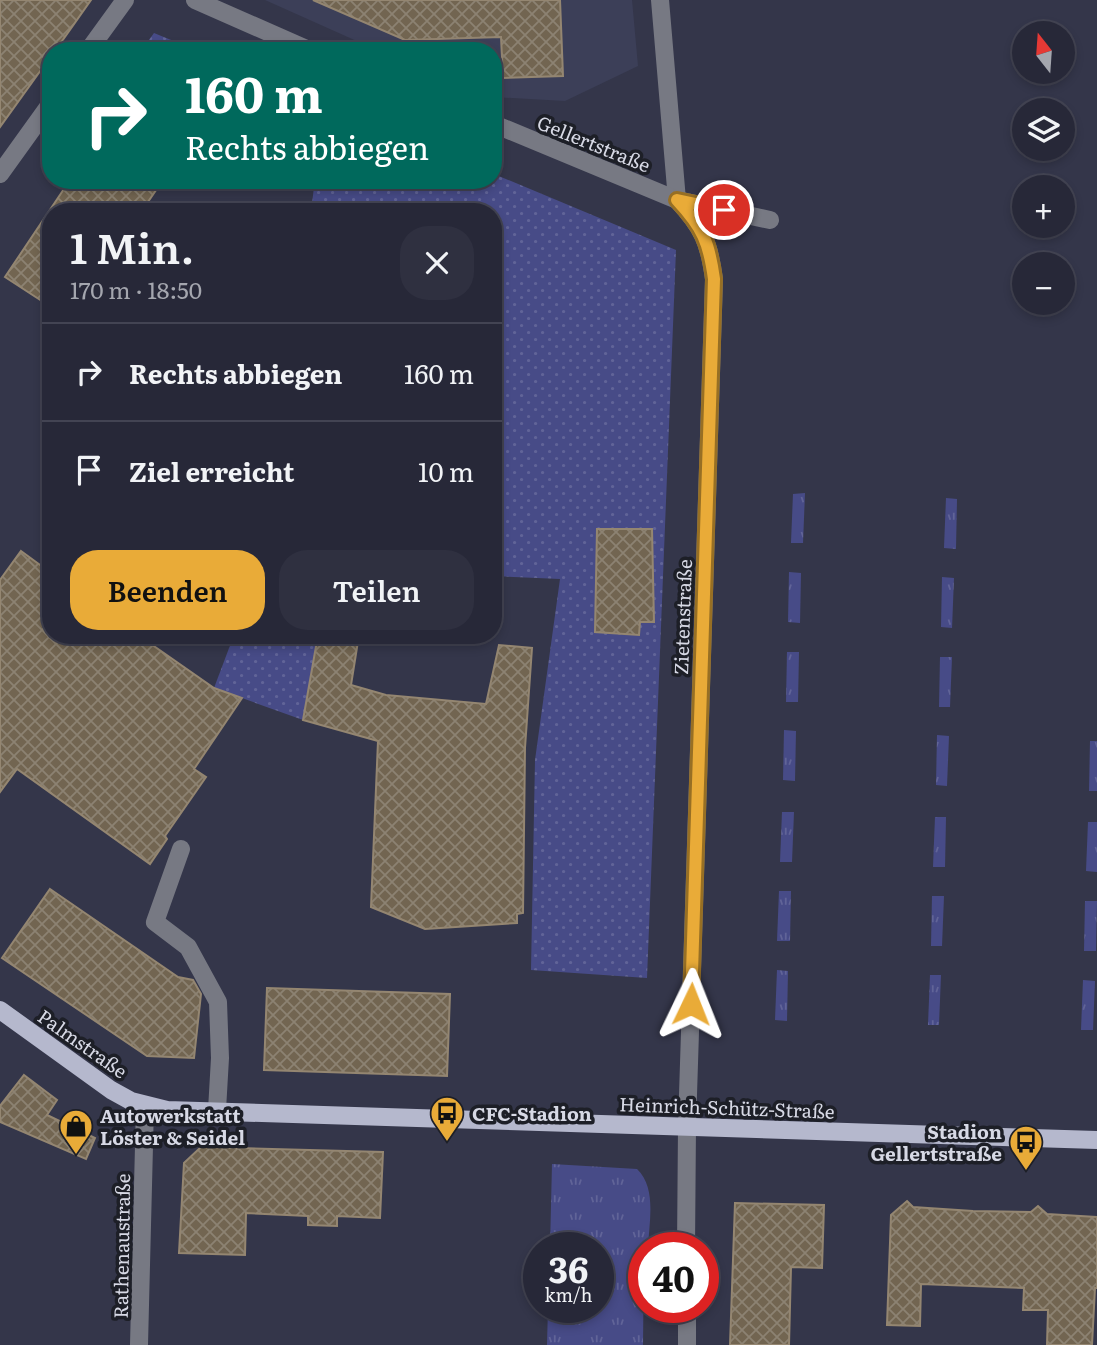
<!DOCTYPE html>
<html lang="de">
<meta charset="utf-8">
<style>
:root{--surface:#272838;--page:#2f3040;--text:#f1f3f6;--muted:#a4a6ae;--line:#434453;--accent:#e9ab38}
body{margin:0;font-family:Literata,serif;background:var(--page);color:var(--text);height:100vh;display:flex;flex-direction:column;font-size:26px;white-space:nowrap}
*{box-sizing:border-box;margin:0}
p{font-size:23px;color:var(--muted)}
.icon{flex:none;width:38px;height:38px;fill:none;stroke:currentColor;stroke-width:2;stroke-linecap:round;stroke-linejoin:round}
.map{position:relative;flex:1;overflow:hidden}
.details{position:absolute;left:42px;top:203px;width:460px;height:441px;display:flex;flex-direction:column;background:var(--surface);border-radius:28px;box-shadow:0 4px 10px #0003,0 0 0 2px var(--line)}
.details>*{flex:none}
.top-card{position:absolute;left:42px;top:42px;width:460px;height:147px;border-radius:28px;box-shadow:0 4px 10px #0003,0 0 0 2px var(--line);background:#00695c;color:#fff;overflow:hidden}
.needle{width:46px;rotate:343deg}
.buttons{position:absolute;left:1012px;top:21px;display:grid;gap:14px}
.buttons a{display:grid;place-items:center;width:63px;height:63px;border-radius:50%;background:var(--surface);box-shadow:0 4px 10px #0003,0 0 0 2px var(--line);font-size:35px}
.speed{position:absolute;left:523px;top:1232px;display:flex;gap:14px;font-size:35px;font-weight:700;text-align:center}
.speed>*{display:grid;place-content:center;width:91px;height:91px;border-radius:50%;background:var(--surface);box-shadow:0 4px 10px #0003,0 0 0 2px var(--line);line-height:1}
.speed small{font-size:18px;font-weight:400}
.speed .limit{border:10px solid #d22;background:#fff;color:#111}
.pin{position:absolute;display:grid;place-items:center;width:60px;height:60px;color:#fff;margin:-30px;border:4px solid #fff;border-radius:50%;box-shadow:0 2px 7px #0007}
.me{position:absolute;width:77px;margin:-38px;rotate:2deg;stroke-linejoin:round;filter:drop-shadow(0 0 5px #0008)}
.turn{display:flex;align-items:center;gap:24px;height:147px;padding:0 28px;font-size:32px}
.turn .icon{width:91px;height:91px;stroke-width:2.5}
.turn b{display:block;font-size:49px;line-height:60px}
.round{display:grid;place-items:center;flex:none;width:74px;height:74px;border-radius:28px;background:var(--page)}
.overview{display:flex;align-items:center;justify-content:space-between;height:119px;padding:0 28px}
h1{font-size:42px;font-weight:600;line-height:52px}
.primary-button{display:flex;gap:14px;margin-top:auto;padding:14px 28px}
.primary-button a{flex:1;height:80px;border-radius:28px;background:var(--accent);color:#111;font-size:28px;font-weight:600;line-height:80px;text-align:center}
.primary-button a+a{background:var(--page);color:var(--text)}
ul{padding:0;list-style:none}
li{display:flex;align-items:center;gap:21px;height:98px;padding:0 28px;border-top:2px solid var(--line)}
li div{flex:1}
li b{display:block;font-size:26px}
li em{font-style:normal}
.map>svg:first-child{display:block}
.built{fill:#3c3f58}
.grass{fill:url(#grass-tufts)}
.park{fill:url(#park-dots)}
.building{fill:url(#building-cross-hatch);stroke:#948671;stroke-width:2}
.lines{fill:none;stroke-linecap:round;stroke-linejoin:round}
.minor{stroke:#777983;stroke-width:18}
.major{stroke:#b5b8cd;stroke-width:18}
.route-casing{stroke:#976f24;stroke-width:18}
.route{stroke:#e9ab38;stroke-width:12}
.labels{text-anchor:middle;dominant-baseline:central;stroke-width:7;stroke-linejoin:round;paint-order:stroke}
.street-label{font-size:19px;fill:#d7d9e5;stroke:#1d1f27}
.poi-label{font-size:19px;font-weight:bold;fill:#d7d9e5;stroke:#1d1f27;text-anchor:start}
</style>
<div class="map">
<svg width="1097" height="1345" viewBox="0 0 1097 1345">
<defs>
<pattern id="grass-tufts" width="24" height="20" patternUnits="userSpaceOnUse" patternTransform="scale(1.75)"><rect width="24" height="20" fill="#474b87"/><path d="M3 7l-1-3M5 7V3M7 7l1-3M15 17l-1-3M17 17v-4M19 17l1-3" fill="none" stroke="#616498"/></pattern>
<pattern id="park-dots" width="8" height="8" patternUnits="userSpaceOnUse" patternTransform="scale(1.75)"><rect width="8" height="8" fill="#474b87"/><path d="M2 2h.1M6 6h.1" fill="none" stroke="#616498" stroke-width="1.8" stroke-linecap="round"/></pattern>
<pattern id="building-cross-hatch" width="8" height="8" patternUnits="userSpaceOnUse" patternTransform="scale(1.75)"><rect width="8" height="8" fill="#726551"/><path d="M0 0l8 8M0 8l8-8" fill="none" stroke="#8c8272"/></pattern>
</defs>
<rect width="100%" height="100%" fill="#34364a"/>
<polygon class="built" points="265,0 632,0 638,66 565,101 494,97 494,51 379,51"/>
<g class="grass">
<polygon points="805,493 803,543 791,543 793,494"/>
<polygon points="946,498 957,499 956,549 944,548"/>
<polygon points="789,572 801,573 800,623 788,622"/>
<polygon points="942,577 954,578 952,628 941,627"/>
<polygon points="787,652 799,652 798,702 786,702"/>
<polygon points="940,657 952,657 950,707 939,707"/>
<polygon points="784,730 796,731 795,781 783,780"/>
<polygon points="937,735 949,736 947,786 936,785"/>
<polygon points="1090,741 1097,741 1097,791 1089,791"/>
<polygon points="782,812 794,812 792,862 780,862"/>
<polygon points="935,817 946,817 945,867 933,867"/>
<polygon points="1088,822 1097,822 1097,872 1086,871"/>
<polygon points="779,891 791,891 790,941 777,941"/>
<polygon points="932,896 944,896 942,946 931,946"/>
<polygon points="1085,901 1097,901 1096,951 1084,951"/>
<polygon points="777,970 788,971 787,1021 775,1020"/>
<polygon points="930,975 941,975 939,1025 928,1025"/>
<polygon points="1083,980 1095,981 1093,1030 1081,1030"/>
<path d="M552 1164 637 1169C657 1188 649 1222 648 1248H644L643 1345H547L548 1307H598V1248H550Z"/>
</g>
<g class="park">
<polygon points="154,33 198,51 141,51"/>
<polygon points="494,174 676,250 647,978 531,970 535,760 560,579 494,576 494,212 311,212 314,187 303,180 494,180"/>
<polygon points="234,635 318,635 303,720 214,688"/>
</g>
<g class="building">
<polygon points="0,0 91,0 55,51 51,51 51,56 0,127"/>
<polygon points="313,0 560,0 563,76 503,78 501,37 405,40"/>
<polygon points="70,180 163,180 141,212 51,212 51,307 5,277"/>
<polygon points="597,529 652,529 654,622 640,622 639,635 595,632"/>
<polygon points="21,551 51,573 51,635 138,635 214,688 242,698 194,769 206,777 165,836 167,839 150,864 17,769 0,792 0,580"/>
<polygon points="318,635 359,635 351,685 386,695 486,704 499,645 532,648 525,748 523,913 517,914 517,923 425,929 371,907 378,741 303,720"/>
<polygon points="50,889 178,977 193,980 201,994 194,1058 147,1056 2,958"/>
<polygon points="267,988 450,994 447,1076 264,1070"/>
<polygon points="24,1075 57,1100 47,1115 95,1138 86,1159 0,1122 0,1106"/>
<polygon points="201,1147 383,1152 380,1218 337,1216 337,1226 308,1225 308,1216 246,1213 245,1255 179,1253 184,1163"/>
<polygon points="907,1201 913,1207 973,1211 1031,1212 1038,1206 1047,1214 1097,1217 1097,1288 1095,1288 1092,1345 1047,1345 1048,1310 1023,1310 1024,1288 921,1284 920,1326 887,1325 891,1215"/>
<polygon points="735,1203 824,1205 822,1268 791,1267 789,1345 730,1345"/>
</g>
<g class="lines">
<g class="minor">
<polyline points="195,0 311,51"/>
<path d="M660 0 677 200C703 228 709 242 714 279L687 1126 686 1248"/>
<polyline points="88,51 125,0"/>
<polyline points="494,124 677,200 770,220"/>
<polyline points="0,174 51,103"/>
<polyline points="181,849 155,922 188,947 218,1002 220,1058 217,1110"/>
<polyline points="687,1307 687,1345"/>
<polyline points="139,1345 145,1106"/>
</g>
<polyline class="major" points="0,1010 111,1090 131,1101 167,1110 1097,1140"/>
</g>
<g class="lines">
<defs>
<path id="route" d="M691 1004 714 279C709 242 703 228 677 200L724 210"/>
</defs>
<use href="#route" class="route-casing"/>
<use href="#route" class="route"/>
</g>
<defs>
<symbol id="bus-pin" viewBox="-11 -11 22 30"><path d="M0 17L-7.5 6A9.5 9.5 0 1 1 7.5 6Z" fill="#e9ab38" stroke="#1d1f27"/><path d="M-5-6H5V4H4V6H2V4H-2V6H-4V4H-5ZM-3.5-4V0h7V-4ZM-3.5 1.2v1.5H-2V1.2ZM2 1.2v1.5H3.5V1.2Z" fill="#111"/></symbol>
<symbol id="shop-pin" viewBox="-11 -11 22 30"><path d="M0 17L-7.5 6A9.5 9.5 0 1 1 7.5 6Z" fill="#e9ab38" stroke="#1d1f27"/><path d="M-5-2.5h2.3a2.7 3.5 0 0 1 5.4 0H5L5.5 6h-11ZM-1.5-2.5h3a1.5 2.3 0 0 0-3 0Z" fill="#111"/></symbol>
</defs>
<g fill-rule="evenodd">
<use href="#bus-pin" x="428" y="1094" width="38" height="52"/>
<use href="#shop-pin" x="57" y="1107" width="38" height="52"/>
<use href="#bus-pin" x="1007" y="1123" width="38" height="52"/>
</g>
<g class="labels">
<g class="street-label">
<text transform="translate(594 143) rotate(22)">Gellertstraße</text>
<text transform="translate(682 617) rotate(-88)">Zietenstraße</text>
<text transform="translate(83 1043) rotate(35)">Palmstraße</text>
<text transform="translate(727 1107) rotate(2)">Heinrich-Schütz-Straße</text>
<text transform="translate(121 1246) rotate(-89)">Rathenaustraße</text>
</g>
<g class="poi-label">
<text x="472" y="1113">CFC-Stadion</text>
<text x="100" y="1115">Autowerkstatt<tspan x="100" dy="22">Löster &amp; Seidel</tspan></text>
<text x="1002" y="1131" text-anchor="end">Stadion<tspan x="1002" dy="22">Gellertstraße</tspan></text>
</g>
</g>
</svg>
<div class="buttons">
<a><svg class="needle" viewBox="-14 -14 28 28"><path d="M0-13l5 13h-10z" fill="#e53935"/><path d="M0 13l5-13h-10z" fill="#a4a6ae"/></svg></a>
<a><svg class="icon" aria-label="layers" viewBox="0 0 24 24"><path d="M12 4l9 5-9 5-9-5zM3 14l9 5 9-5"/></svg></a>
<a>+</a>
<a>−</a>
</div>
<div class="speed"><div>36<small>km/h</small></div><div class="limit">40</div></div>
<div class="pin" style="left:724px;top:210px;background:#d93025"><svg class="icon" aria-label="arrive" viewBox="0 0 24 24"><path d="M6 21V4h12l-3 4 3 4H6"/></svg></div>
<svg class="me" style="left:691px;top:1004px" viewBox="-20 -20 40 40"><path d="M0-17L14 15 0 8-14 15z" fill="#e9ab38" stroke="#fff" stroke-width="4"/></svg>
<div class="top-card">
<div class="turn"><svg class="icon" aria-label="right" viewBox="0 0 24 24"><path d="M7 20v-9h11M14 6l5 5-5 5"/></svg><div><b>160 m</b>Rechts abbiegen</div></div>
</div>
<section class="details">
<div class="overview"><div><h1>1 Min.</h1><p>170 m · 18:50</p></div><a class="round"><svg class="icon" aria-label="close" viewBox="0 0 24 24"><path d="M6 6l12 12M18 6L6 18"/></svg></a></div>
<ul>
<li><svg class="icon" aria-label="right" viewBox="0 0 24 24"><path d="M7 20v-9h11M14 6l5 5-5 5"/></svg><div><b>Rechts abbiegen</b></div><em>160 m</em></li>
<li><svg class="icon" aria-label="arrive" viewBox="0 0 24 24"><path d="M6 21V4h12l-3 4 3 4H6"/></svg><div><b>Ziel erreicht</b></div><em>10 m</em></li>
</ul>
<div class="primary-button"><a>Beenden</a><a>Teilen</a></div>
</section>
</div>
